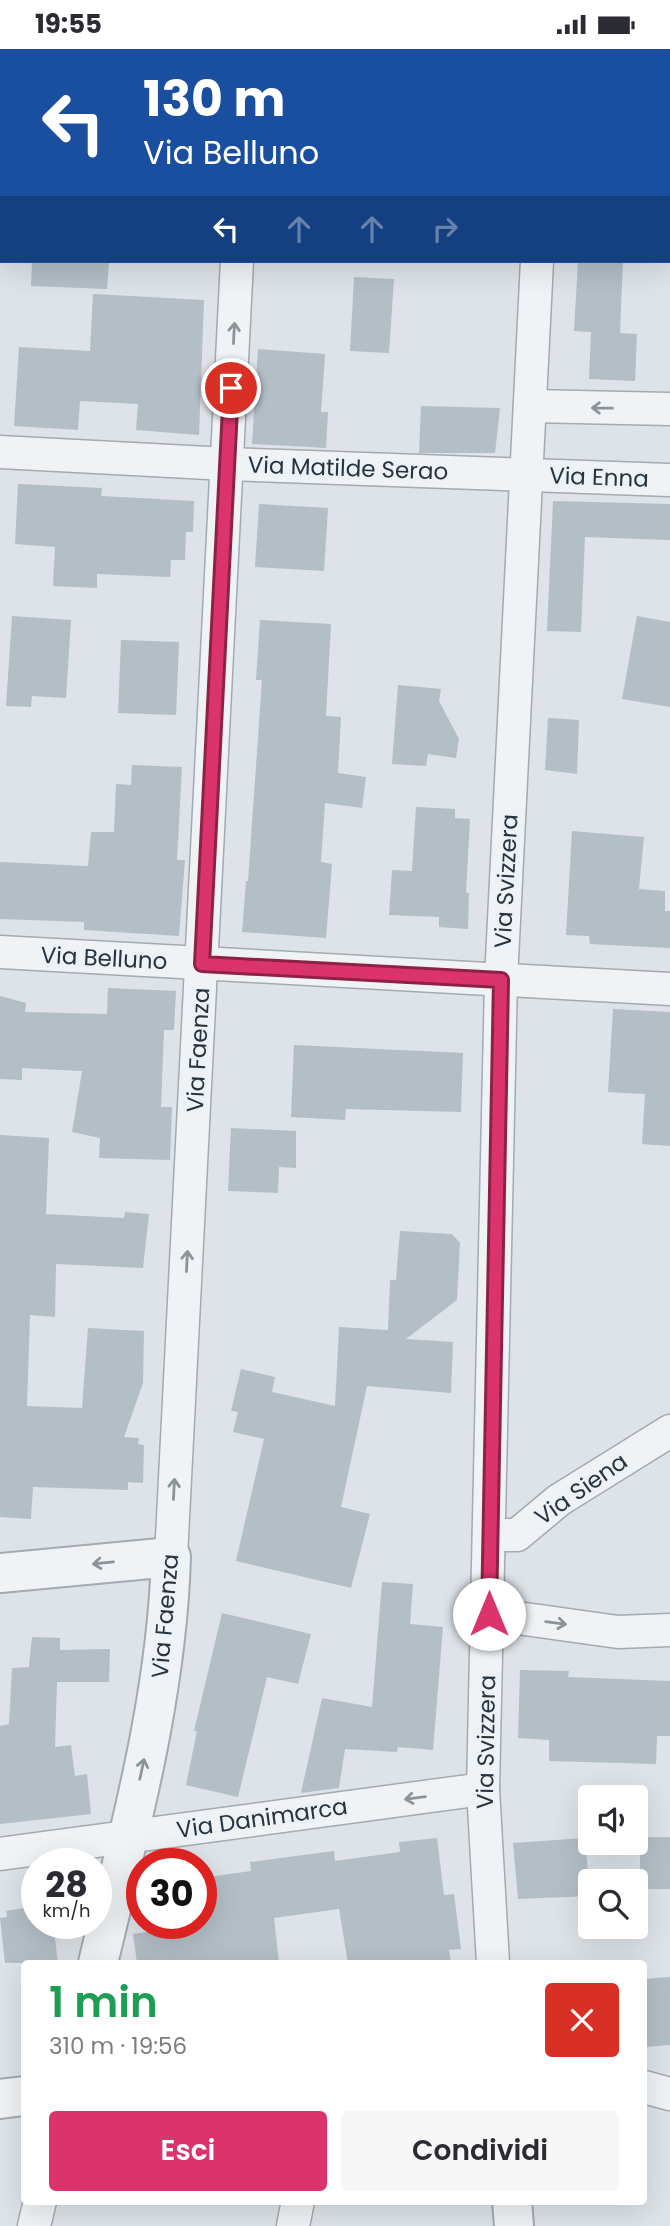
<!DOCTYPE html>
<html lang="it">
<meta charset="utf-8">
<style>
:root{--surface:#fff;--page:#f7f7f7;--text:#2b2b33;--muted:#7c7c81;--accent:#db346c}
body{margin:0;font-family:Poppins,sans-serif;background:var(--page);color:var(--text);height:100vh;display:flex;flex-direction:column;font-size:26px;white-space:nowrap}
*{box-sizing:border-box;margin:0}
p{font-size:23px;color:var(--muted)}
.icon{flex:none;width:38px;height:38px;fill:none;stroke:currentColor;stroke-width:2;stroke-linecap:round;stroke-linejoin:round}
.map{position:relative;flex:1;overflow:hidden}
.panel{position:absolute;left:21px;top:1911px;width:626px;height:245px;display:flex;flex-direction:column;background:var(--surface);border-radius:7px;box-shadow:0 7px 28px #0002}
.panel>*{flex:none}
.banner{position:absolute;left:0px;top:0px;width:670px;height:214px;box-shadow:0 7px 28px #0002;background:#1a4fa0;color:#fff;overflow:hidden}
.fabs{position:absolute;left:578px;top:1736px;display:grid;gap:14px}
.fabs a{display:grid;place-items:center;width:70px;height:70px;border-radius:7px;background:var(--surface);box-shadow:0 7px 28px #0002;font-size:35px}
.speed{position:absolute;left:21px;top:1799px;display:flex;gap:14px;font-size:35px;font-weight:700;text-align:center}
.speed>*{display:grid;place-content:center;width:91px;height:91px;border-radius:50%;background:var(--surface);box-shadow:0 7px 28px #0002;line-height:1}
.speed small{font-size:18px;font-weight:400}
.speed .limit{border:10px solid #d22;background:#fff;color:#111}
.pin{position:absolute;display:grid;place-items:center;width:60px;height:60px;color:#fff;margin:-30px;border:4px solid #fff;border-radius:50%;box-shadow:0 2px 7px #0007}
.me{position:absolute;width:77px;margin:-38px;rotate:0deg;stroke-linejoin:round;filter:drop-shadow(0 0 5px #0008)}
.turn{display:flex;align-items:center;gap:24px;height:147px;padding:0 28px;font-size:32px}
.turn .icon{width:91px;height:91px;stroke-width:2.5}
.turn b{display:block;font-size:49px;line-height:60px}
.lanes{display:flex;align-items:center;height:66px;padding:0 28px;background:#0003;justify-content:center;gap:35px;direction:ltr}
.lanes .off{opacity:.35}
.round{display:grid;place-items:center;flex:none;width:74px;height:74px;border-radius:7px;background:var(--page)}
.headline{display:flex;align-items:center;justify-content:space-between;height:119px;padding:0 28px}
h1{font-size:42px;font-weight:600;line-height:52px;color:#1e9e55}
.action{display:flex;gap:14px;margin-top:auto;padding:14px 28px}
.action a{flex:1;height:80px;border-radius:7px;background:var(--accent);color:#fff;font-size:28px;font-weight:600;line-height:80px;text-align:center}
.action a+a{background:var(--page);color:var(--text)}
.status{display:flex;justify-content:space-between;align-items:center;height:49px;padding:0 35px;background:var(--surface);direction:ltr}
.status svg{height:19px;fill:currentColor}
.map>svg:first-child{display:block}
.building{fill:#b3bec6}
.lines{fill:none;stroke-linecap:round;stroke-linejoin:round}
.minor-casing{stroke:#a2abb2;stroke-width:35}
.tertiary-casing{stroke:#a2abb2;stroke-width:42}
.minor{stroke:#f0f3f6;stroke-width:32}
.tertiary{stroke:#f0f3f6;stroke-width:38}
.oneway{stroke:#8a949b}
.route-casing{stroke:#8e2246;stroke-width:18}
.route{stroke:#db346c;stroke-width:12}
.labels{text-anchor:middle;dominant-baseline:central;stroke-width:7;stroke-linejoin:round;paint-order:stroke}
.street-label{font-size:23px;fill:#253440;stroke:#ecf2f6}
</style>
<div class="status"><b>19:55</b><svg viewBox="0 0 49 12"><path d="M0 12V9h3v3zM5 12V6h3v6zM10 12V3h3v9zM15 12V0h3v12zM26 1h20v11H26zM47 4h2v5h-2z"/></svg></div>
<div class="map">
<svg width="670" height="2177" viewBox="0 0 670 2177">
<rect width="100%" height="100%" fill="#dde3e8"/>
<g class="building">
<polygon points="32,212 109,212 107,240 31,237"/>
<polygon points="578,212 623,212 620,284 637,285 635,332 589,330 591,283 574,282"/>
<polygon points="354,228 394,230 389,304 350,302"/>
<polygon points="93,245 204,251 199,386 136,381 138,355 80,352 78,381 14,377 19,298 90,302"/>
<polygon points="258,300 325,305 321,363 328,363 326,399 252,395"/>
<polygon points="421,357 500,359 495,404 419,404"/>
<polygon points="18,435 102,439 101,447 194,452 193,483 186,483 185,511 171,511 170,528 97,525 97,539 53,537 55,498 15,495"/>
<polygon points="553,452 670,455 670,491 585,488 581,583 547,582"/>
<polygon points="259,455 328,459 324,522 255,518"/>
<polygon points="12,567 71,571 66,649 32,647 31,658 6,657"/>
<polygon points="637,567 670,573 670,658 622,650"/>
<polygon points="260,571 331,575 326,667 341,668 338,724 366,728 362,759 325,754 321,813 332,815 326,889 242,883 246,832 248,832 262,631 256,631"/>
<polygon points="121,591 179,593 176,666 118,664"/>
<polygon points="398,636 441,640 439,652 459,690 456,709 428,705 426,717 392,715"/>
<polygon points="548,669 579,671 577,725 545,721"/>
<polygon points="132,716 182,718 177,811 185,811 179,887 84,881 84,873 0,870 0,813 88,817 91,783 114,783 116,735 131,736"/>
<polygon points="416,758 455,760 455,769 470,770 466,844 469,844 468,880 439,878 439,868 389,866 392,821 412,822"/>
<polygon points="572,782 644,788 639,840 665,842 665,862 670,862 670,899 590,895 589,887 566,886"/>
<polygon points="108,939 176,942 174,981 164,981 161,1058 172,1058 170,1111 99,1109 100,1089 72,1083 82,1022 22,1019 22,1031 0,1030 0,947 26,954 25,963 107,965"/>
<polygon points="613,960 670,963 670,1097 642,1095 645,1045 608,1043"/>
<polygon points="294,996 463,1004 461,1063 346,1060 345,1071 291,1068"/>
<polygon points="231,1079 296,1082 296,1119 279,1118 278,1144 228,1142"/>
<polygon points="0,1086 49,1089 46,1165 124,1169 125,1163 149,1165 143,1219 56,1215 55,1268 30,1266 27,1357 82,1359 88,1279 144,1282 143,1334 124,1388 139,1389 138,1395 144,1396 143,1434 128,1433 128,1441 33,1438 31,1470 0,1468"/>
<polygon points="400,1182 452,1185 460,1194 457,1251 406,1290 453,1293 451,1344 367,1337 341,1458 370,1465 351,1539 236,1512 264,1390 233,1383 238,1363 231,1362 241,1320 275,1328 272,1343 335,1357 339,1278 388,1281 390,1231 396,1231"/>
<polygon points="382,1533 413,1535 410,1575 443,1578 433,1701 398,1698 397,1703 345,1700 339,1739 301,1744 322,1649 372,1658"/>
<polygon points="222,1564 311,1585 298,1635 267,1628 238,1748 186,1736 197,1682 194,1682"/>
<polygon points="32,1588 60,1589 60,1601 110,1600 109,1633 57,1633 55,1698 71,1696 75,1727 87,1725 91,1765 0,1775 0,1677 9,1675 12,1619 29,1618"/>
<polygon points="520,1621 569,1622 568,1628 670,1632 670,1687 657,1687 656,1715 549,1712 549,1691 518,1689"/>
<rect x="640" y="1788" width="30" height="52"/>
<polygon points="437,1789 444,1846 454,1845 461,1900 449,1901 451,1914 348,1914 339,1860 274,1869 279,1914 137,1914 133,1885 179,1878 178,1874 201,1874 201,1829 251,1822 250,1813 334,1802 335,1812 400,1803 399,1793"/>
<polygon points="585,1789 590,1847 518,1850 513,1794"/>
<polygon points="37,1857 37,1874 53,1874 58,1914 5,1914 0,1869 7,1868 6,1862"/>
<polygon points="670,1928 670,1996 646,1998 644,1930"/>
</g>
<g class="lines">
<defs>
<g id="minor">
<polyline points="248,2 248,0"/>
<polyline points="546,2 546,0"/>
<polyline points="530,357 670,360"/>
<polyline points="0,403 227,415 670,431"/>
<polyline points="0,903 670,940"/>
<polyline points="489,1486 517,1486 559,1451 670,1382"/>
<polyline points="171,1508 237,212"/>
<polyline points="489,1565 618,1583 670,1581"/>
<polyline points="0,1805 483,1740"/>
<polyline points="493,1914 483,1740 501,931 537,212"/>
<polyline points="644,2038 670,2045"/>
<polyline points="34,2177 40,2152"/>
<polyline points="293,2177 298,2152"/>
</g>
<g id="tertiary">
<polyline points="0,42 2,13"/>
<path d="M0 1524 171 1508C167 1646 130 1780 98 1914"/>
<polyline points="0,2050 24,2047"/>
<polyline points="512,2152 514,2177"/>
</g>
</defs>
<use href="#minor" class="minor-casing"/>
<use href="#tertiary" class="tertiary-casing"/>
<use href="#minor" class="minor"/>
<use href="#tertiary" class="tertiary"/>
</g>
<defs><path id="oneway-shaft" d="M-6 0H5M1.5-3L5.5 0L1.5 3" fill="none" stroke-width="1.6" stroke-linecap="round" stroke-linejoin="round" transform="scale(1.75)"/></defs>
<g class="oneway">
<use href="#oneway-shaft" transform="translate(234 284) rotate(-87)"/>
<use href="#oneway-shaft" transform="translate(602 359) rotate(-179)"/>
<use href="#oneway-shaft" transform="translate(187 1212) rotate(-87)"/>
<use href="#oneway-shaft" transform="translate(174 1440) rotate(-87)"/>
<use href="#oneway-shaft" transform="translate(103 1514) rotate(174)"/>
<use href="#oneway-shaft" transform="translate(556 1574) rotate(8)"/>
<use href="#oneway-shaft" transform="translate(142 1720) rotate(-78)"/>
<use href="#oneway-shaft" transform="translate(415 1749) rotate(172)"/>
</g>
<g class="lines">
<defs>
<polyline id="route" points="231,339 202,915 501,931 489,1565"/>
</defs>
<use href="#route" class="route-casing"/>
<use href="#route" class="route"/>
</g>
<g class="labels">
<g class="street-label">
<text transform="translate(348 419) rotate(2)">Via Matilde Serao</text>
<text transform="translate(599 428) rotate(2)">Via Enna</text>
<text transform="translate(506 832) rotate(-87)">Via Svizzera</text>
<text transform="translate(104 909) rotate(3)">Via Belluno</text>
<text transform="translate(198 1001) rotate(-87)">Via Faenza</text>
<text transform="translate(581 1440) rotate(-35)">Via Siena</text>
<text transform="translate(165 1567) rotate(-85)">Via Faenza</text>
<text transform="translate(486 1693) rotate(-89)">Via Svizzera</text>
<text transform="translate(262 1769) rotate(-8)">Via Danimarca</text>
</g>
</g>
</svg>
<div class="fabs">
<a><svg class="icon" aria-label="sound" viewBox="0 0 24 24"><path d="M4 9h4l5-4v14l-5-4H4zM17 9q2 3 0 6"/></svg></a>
<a><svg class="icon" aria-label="search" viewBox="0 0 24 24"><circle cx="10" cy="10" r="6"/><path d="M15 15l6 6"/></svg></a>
</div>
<div class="speed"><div>28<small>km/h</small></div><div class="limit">30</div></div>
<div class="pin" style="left:231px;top:339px;background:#d93025"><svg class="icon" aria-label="arrive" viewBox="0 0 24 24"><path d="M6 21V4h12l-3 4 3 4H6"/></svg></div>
<svg class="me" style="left:489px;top:1565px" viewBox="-20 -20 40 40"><circle r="19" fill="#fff"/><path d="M0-13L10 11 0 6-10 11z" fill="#db346c"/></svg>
<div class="banner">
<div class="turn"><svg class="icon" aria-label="left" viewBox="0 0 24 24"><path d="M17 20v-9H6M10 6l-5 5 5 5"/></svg><div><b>130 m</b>Via Belluno</div></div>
<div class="lanes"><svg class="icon" aria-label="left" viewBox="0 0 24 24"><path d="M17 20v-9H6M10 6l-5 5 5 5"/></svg><svg class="icon off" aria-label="ahead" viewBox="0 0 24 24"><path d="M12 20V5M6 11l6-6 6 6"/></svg><svg class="icon off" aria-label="ahead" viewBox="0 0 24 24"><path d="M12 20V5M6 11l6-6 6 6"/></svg><svg class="icon off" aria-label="right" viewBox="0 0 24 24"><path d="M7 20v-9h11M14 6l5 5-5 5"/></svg></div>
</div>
<section class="panel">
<div class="headline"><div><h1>1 min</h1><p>310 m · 19:56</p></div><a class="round" style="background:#d93025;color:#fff"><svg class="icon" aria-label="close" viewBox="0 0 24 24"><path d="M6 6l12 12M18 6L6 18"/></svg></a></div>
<div class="action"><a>Esci</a><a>Condividi</a></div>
</section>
</div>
